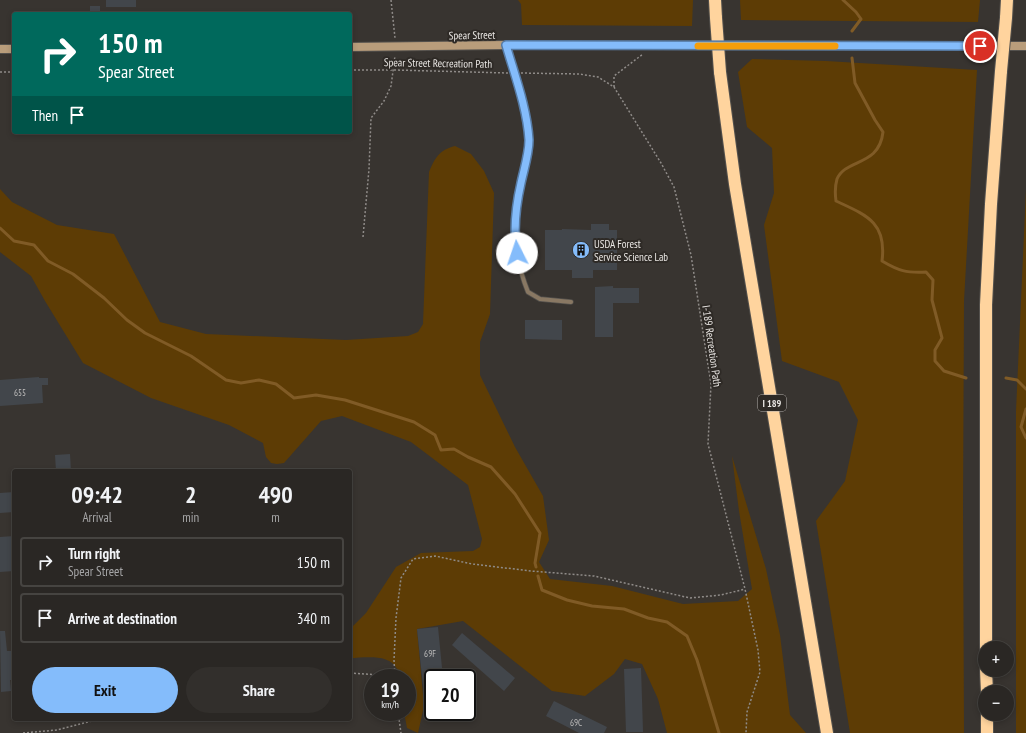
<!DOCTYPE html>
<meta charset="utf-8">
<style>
:root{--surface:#2a2724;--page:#322f2c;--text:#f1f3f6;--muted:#a5a5a6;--line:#464441;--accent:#84bcfb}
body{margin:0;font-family:"PT Sans Narrow",sans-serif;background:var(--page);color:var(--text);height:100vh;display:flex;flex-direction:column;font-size:15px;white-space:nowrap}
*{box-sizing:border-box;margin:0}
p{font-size:13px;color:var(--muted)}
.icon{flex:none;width:22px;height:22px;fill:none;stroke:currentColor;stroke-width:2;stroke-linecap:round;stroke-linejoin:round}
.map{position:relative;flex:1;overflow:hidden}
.side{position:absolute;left:12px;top:469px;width:340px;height:252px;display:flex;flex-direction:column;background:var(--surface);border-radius:4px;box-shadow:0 2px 6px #0003,0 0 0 1px var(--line)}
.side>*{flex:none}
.banner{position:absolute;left:12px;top:12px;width:340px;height:122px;border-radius:4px;box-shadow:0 2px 6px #0003,0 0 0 1px var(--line);background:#00695c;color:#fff;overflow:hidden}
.fabs{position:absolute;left:978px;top:641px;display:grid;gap:8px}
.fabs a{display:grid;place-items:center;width:36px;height:36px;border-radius:50%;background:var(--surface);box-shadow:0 2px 6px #0003,0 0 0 1px var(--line);font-size:20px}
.speed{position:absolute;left:364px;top:669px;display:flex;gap:8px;font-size:20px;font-weight:700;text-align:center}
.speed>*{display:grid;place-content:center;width:52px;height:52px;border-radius:50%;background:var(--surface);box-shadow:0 2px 6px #0003,0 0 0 1px var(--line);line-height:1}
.speed small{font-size:10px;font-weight:400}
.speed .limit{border:2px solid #111;border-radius:6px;background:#fff;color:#111}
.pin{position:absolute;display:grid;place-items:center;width:34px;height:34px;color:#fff;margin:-17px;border:2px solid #fff;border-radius:50%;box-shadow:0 1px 4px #0007}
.me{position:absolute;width:44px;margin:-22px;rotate:356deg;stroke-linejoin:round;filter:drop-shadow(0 0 3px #0008)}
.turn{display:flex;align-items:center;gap:14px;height:84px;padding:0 20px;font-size:18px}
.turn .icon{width:52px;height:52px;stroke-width:2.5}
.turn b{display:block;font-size:28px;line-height:34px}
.then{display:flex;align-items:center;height:38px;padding:0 20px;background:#0003;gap:8px;font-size:15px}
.eta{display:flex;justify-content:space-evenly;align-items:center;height:68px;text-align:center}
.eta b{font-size:24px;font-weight:800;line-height:28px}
.cta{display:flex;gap:8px;margin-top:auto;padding:8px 20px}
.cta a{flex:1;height:46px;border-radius:24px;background:var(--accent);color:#111;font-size:16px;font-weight:800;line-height:46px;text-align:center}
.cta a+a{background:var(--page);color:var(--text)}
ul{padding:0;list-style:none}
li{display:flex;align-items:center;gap:12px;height:50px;margin:0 8px 6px;padding:0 12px;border:2px solid var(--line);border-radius:4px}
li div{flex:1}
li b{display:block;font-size:15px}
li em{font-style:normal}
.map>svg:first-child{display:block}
.green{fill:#5d3c05}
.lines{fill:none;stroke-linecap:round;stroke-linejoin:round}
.stream{stroke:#805b26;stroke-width:3}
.building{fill:#42464b}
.service-casing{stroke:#54514d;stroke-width:5.5}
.secondary-casing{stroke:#54514d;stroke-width:10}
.motorway-casing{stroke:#54514d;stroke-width:14}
.path{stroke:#8f8b88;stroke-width:1.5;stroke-dasharray:2 2;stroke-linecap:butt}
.service{stroke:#897863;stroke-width:4}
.secondary{stroke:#b99d7b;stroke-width:8}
.motorway{stroke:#ffd49e;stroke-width:12}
.motorway-bridge-casing{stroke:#54514d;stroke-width:14;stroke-linecap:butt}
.motorway-bridge{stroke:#ffd49e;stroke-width:12}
.route-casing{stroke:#567aa3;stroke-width:10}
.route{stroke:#84bcfb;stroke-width:7}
.slow{stroke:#f59e0b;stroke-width:7}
.labels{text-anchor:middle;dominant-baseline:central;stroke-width:4;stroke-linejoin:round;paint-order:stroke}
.number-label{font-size:9px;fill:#c0bfbe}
.shield{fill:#2e2a26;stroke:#b2aeab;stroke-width:1}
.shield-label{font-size:10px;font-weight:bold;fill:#eae7e4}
.street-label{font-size:11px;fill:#eae7e4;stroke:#2e2a26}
.poi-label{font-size:11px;fill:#eae7e4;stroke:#2e2a26;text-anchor:start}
</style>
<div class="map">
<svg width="1026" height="733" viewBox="0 0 1026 733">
<rect width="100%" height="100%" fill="#383430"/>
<g class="green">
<polygon points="518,0 693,0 692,26 522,25 521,4"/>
<polygon points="740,0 980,0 978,22 741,20"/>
<polygon points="752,59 826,61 977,70 964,301 963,509 964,733 850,733 816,521 845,481 858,420 839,382 782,361 764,225 774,193 772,148 747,127 738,72"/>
<path d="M455 146 471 154 484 171 494 193 490 314 480 342V375L515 447 543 496 549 540 539 562 550 579 612 586 683 604 738 601 752 589 739 511 732 456 766 569 780 635 790 715 806 733H667L658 699 642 664 625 659 614 674 585 696 552 691 463 621 417 629 424 706 418 733 407 728 404 712H407V678H399C398 675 398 671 397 669 389 653 364 658 350 658V627L353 626 366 613 396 567 421 553 473 551 480 547 482 539 468 485 411 442 342 416 321 421 284 463 277 464 271 463 266 457 263 443 229 425 151 398 83 363 45 301 31 276 0 252V189L12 202 57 225 114 234 160 322 206 334 346 340 408 336 418 332 423 324 429 172C435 158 439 150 455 146Z"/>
<polygon points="1026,190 1026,733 1016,733 1016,411"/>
</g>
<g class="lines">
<g class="stream">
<polyline points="843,0 856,12 861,19 852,31"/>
<path d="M852 58 855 83 875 120 883 132C879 167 846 158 837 179 835 186 835 194 836 201 866 215 887 222 882 261 899 271 906 273 926 272L933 280 932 300 942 338 935 350V361L944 371 966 378"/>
<polyline points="0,228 14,241 34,245 48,261 73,274 104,298 127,320 145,333 191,356 226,380 241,383 259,380 276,384 294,398 316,395 345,400 414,422 435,435 441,450 454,449 468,457 491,467 515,494 540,533 535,563 536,567"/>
<polyline points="1006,378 1017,380 1026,389"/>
<polyline points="1026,409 1021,427 1026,438"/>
<polyline points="538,576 542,590 567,600 592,606 624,609 648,618 667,622 687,636 697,660 719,733"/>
</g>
</g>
<g class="building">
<rect x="106" y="0" width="30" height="7"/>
<rect x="90" y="6" width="10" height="8"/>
<polygon points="591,224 609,224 609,230 617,230 617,270 593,270 593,278 572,278 572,270 545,270 545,230 562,230 562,229 591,230"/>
<polygon points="613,286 613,288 639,288 639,303 613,303 613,337 595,337 595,287"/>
<polygon points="525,320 562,320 562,340 525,339"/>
<polygon points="39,377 39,378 48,378 48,385 42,385 43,403 0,406 0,380"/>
<polygon points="70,454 71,471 56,471 55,455"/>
<polygon points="14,492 14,512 0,513 0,493"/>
<polygon points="14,536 14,571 0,572 0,537"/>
<polygon points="438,627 443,678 433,678 433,695 424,696 417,629"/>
<polygon points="0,631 5,631 7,651 14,651 14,680 10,680 11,691 1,692"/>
<polygon points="462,633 515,678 504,691 452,645"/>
<polygon points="641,668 643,732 626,732 624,669"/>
<polygon points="554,701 607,727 604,733 579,733 546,716"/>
</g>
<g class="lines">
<defs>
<path id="service" d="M506 45C515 76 527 108 529 140 529 155 524 170 521 185 513 224 513 255 528 292L540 299 571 302"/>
<g id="secondary">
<polyline points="350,47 506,45 1026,46"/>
<polyline points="0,49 14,49"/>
</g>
<g id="motorway">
<polyline points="715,0 716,18"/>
<polyline points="1006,18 1007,0"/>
<polyline points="720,72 735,184 827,733"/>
<polyline points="986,648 986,305 991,204 1001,71"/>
<polyline points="986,670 987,692"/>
<polyline points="987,714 987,733"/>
</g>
</defs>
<use href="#service" class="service-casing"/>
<use href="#secondary" class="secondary-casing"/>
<use href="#motorway" class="motorway-casing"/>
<g class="path">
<polyline points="391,0 395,38"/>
<polyline points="350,70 394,70 508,73"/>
<polyline points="0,72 14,72"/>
<polyline points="521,73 579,74 598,77 614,87 661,163 674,187 691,255 711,384 708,444 745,589 758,650 760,672 747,712 746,733"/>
<polyline points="614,87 614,76 643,54"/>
<polyline points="363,237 369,169 371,118 384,101 391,86 395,56"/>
<polyline points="350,673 395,676"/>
<polyline points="395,678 394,660 396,618 401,578 413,559 435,556 472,564 531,571 594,576 690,598 721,595 745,589"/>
<polyline points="398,712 401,733"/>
<polyline points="23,733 57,730 99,719"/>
</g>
<use href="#service" class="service"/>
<use href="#secondary" class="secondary"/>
<use href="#motorway" class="motorway"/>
<defs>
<g id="motorway-bridge">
<polyline points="716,18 720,72"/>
<polyline points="1001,71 1006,18"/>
</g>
</defs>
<use href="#motorway-bridge" class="motorway-bridge-casing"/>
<use href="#motorway-bridge" class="motorway-bridge"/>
</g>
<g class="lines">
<defs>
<path id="route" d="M517 253C513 230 516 205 521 183 524 169 529 154 529 140 527 108 515 76 506 45L980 46"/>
</defs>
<use href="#route" class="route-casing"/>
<use href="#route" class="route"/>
<polyline class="slow" points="698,46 835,46"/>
</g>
<defs>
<symbol id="building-disc" viewBox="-11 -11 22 22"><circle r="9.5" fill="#84bcfb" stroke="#2e2a26"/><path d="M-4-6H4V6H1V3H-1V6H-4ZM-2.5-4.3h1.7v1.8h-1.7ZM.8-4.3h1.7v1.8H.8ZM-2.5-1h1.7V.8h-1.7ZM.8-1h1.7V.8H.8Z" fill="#111"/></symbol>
</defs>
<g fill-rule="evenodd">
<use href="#building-disc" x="571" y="240" width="20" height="20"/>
</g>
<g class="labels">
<g class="number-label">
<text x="20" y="392">655</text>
<text x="430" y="653">69F</text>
<text x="576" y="722">69C</text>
</g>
<rect class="shield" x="758" y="395" width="28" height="16" rx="3"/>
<g class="shield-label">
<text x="772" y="403">I 189</text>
</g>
<g class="street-label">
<text transform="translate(472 35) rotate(-1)">Spear Street</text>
<text transform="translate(438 63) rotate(1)">Spear Street Recreation Path</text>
<text transform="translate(712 346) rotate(82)">I-189 Recreation Path</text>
</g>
<g class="poi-label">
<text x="594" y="244">USDA Forest<tspan x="594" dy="13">Service Science Lab</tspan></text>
</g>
</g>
</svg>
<div class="fabs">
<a>+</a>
<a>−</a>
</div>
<div class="speed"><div>19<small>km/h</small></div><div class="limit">20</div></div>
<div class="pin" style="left:980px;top:46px;background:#d93025"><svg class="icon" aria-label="arrive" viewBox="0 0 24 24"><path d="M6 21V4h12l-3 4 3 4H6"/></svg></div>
<svg class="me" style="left:517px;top:253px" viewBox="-20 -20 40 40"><circle r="19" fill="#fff"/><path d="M0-13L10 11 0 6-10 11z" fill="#84bcfb"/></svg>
<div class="banner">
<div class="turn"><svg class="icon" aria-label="right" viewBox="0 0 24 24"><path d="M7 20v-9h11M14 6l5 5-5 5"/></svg><div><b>150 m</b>Spear Street</div></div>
<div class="then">Then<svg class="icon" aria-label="arrive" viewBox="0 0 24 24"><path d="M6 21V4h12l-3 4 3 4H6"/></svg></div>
</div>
<section class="side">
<div class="eta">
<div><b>09:42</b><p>Arrival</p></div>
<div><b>2</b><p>min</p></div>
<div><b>490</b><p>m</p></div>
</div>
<ul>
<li><svg class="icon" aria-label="right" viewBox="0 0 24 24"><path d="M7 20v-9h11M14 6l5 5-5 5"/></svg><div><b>Turn right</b><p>Spear Street</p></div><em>150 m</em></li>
<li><svg class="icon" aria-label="arrive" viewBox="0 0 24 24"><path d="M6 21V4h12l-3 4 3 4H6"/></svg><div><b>Arrive at destination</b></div><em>340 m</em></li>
</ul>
<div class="cta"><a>Exit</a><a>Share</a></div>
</section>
</div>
